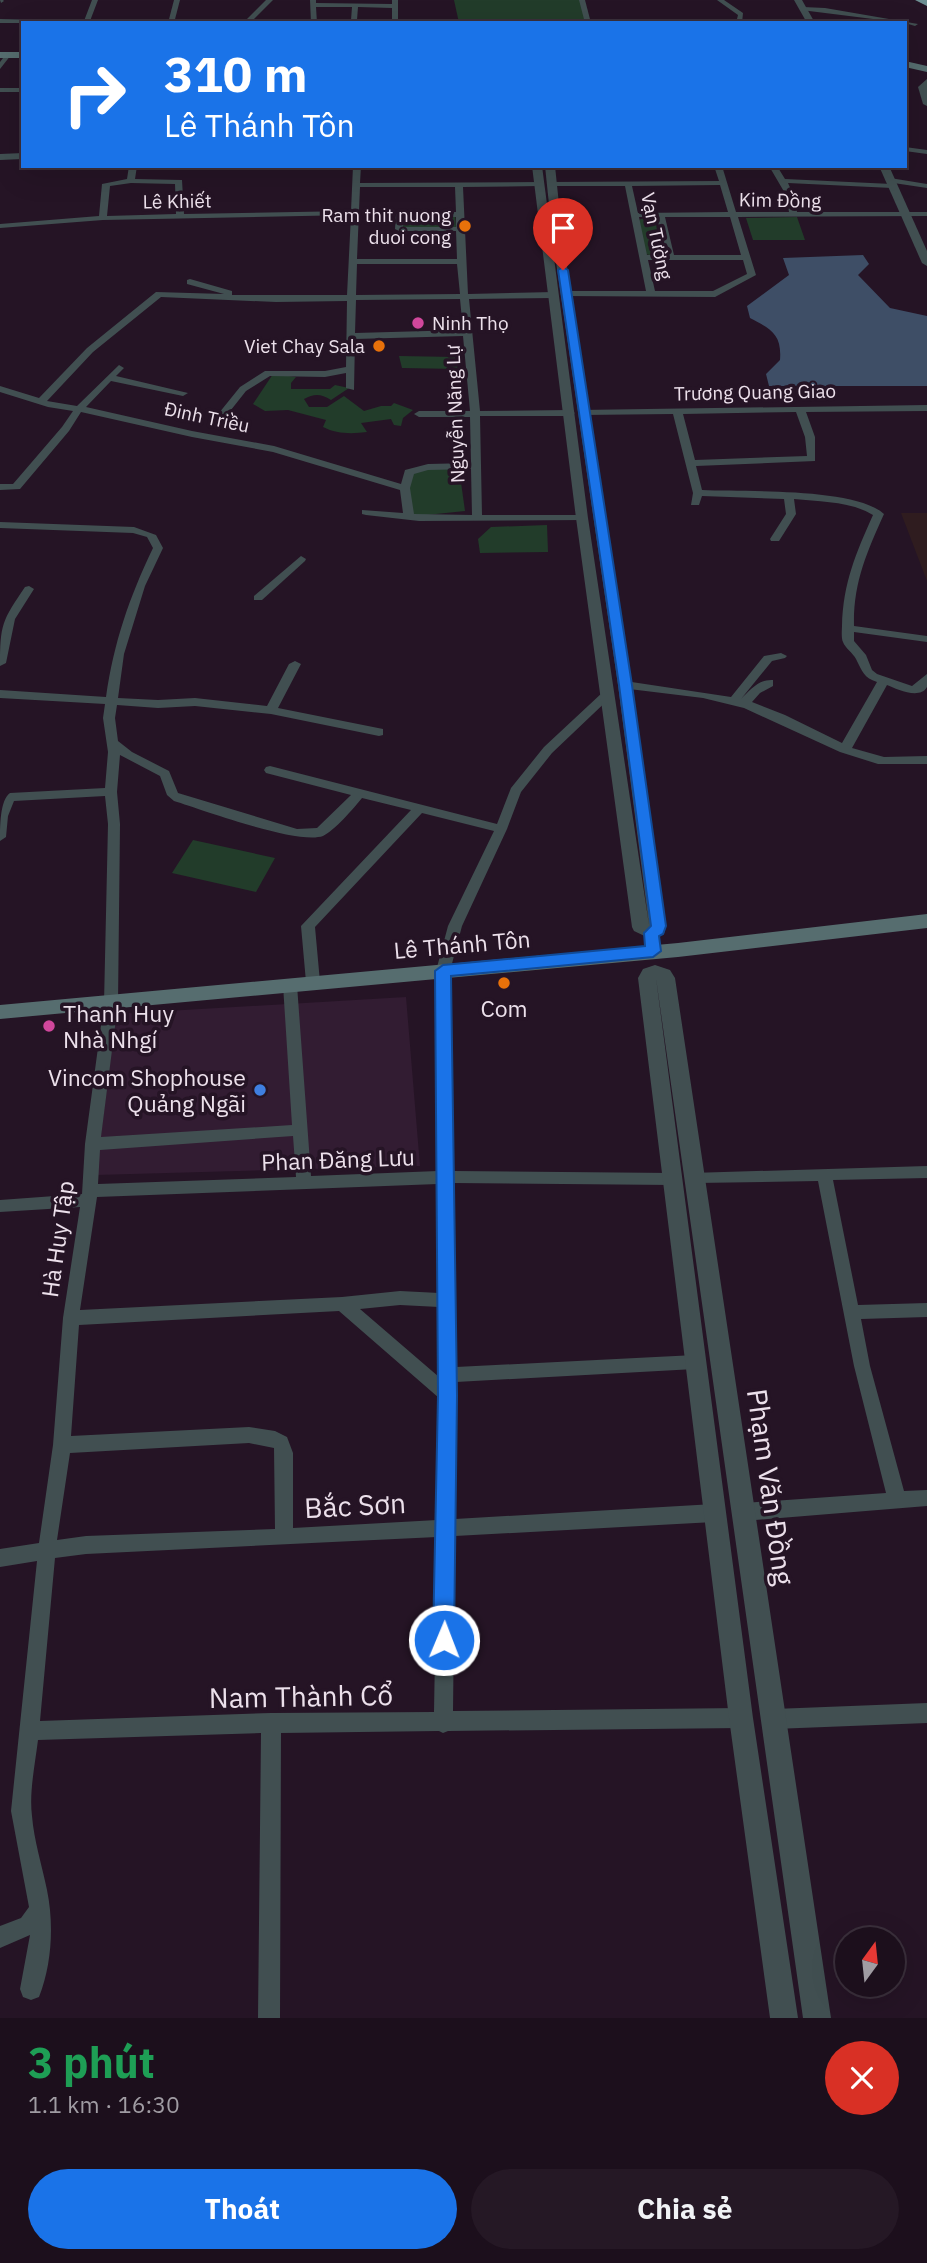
<!DOCTYPE html>
<html lang="vi">
<meta charset="utf-8">
<style>
:root{--surface:#1c0f1c;--page:#251825;--text:#f1f3f6;--muted:#a09ca3;--line:#3a2f3b;--accent:#1a73e8}
body{margin:0;font-family:"IBM Plex Sans",sans-serif;background:var(--page);color:var(--text);height:100vh;display:flex;flex-direction:column;font-size:26px;white-space:nowrap}
*{box-sizing:border-box;margin:0}
p{font-size:23px;color:var(--muted)}
.icon{flex:none;width:38px;height:38px;fill:none;stroke:currentColor;stroke-width:2;stroke-linecap:round;stroke-linejoin:round}
.map{position:relative;height:2018px;overflow:hidden}
.drawer{display:flex;flex-direction:column;background:var(--surface);flex:1}
.drawer>*{flex:none}
.guide{position:absolute;left:21px;top:21px;width:886px;height:147px;border-radius:0px;box-shadow:0 7px 28px #0002,0 0 0 2px var(--line);background:#1a73e8;color:#fff;overflow:hidden}
.needle{width:46px;rotate:15deg}
.buttons{position:absolute;left:835px;top:1927px;display:grid;gap:14px}
.buttons a{display:grid;place-items:center;width:70px;height:70px;border-radius:50%;background:var(--surface);box-shadow:0 7px 28px #0002,0 0 0 2px var(--line);font-size:35px}
.pin{position:absolute;display:grid;place-items:center;width:60px;height:60px;color:#fff;margin:-72px -30px;border-radius:50% 50% 50% 0;rotate:-45deg;box-shadow:0 0 7px #0007}
.pin .icon{rotate:45deg}
.me{position:absolute;width:77px;margin:-38px;rotate:1deg;stroke-linejoin:round;filter:drop-shadow(0 0 5px #0008)}
.turn{display:flex;align-items:center;gap:24px;height:147px;padding:0 28px;font-size:32px}
.turn .icon{width:91px;height:91px;stroke-width:2.5}
.turn b{display:block;font-size:49px;line-height:60px}
.round{display:grid;place-items:center;flex:none;width:74px;height:74px;border-radius:37px;background:var(--page)}
.summary{display:flex;align-items:center;justify-content:space-between;height:119px;padding:0 28px}
h1{font-size:42px;font-weight:700;line-height:52px;color:#1e9e55}
.primary-button{display:flex;gap:14px;margin-top:auto;padding:14px 28px}
.primary-button a{flex:1;height:80px;border-radius:42px;background:var(--accent);color:#fff;font-size:28px;font-weight:700;line-height:80px;text-align:center}
.primary-button a+a{background:var(--page);color:var(--text)}
.map>svg:first-child{display:block}
.built{fill:#321c32}
.medical{fill:#2f1c1f}
.green{fill:#223c2a}
.water{fill:#3e4e66}
.lines{fill:none;stroke-linecap:round;stroke-linejoin:round}
.minor{fill:#414f51;fill-rule:evenodd}
.tertiary{fill:#414f51;fill-rule:evenodd}
.secondary{fill:#566d6f;fill-rule:evenodd}
.trunk{fill:#6d8e92;fill-rule:evenodd}
.route{fill:#1a73e8;stroke:#114b97;stroke-width:2}
.food-dot{fill:#e8710a;stroke:#251425;stroke-width:2.5}
.hotel-dot{fill:#d1479c;stroke:#251425;stroke-width:2.5}
.shop-dot{fill:#3f7fe0;stroke:#251425;stroke-width:2.5}
.labels{text-anchor:middle;dominant-baseline:central;stroke-width:7;stroke-linejoin:round;paint-order:stroke}
.far-street-label{font-size:19px;fill:#ece0eb;stroke:#251425}
.far-poi-label{font-size:19px;fill:#ece0eb;stroke:#251425;text-anchor:end}
.street-label{font-size:23px;fill:#ece0eb;stroke:#251425}
.poi-label{font-size:23px;fill:#ece0eb;stroke:#251425}
.near-street-label{font-size:28px;fill:#ece0eb;stroke:#251425}
</style>
<div class="map">
<svg width="927" height="2018" viewBox="0 0 927 2018">
<rect width="100%" height="100%" fill="#251425"/>
<polygon class="built" points="406,997 420,1166 96,1175 116,1014"/>
<polygon class="medical" points="901,513 927,513 927,581"/>
<g class="green">
<polygon points="454,0 581,0 586,23 459,23"/>
<polygon points="455,213 456,227 399,228 400,214"/>
<polygon points="646,217 655,220 663,253 654,256 645,254 639,220"/>
<polygon points="797,217 805,240 753,240 746,218"/>
<polygon points="399,356 455,357 458,369 402,368"/>
<path d="M273 374 296 377 291 383V389H330L335 385 349 388 331 400C321 394 315 393 304 399L309 407H327L344 396 364 411 381 406H391L394 403 413 410 403 418 401 426 394 425 391 419 361 423 367 432C351 434 337 434 323 427L326 420 288 410 265 411 253 404Z"/>
<polygon points="459,468 465,511 407,517 407,470"/>
<polygon points="547,525 548,552 480,553 478,539 491,527"/>
<polygon points="193,840 275,858 256,892 172,873"/>
</g>
<path class="water" d="M863 255 869 264 858 275 890 308 927 316V386H769L766 374 780 360C782 334 771 329 750 318L747 306 789 275 783 258Z"/>
<g class="lines">
<g class="minor">
<polygon points="0,0 3,0 4,1 1,3"/>
<polygon points="92,0 98,0 90,21 105,23 0,23 0,19 84,21"/>
<polygon points="174,0 180,0 174,23 168,23"/>
<polygon points="266,0 273,0 250,23 243,23"/>
<polygon points="310,0 316,0 316,3 392,4 392,0 398,0 398,23 392,23 392,8 358,7 357,20 354,22 351,20 352,7 316,7 317,23 311,23"/>
<polygon points="579,0 585,0 591,23 585,23"/>
<polygon points="717,0 724,0 743,13 742,23 736,23 738,15"/>
<polygon points="803,7 825,8 918,24 915,26 905,23 801,10"/>
<polygon points="6,54 11,55 0,69 0,62"/>
<polygon points="927,79 927,106 923,104 918,87"/>
<rect x="0" y="88" width="23" height="4"/>
<polygon points="905,147 927,150 927,154 905,151"/>
<path d="M129 166H137L135 179 182 180 184 214 351 211 353 166H361L360 183 543 182 544 184 540 186 463 187 468 294 554 292 558 295 554 298 469 299 480 411 570 410 575 413 570 416H480L482 515H582L586 516V520L419 521 366 515 362 514V510L403 513 400 490 273 452 192 437 81 412 69 431 20 489 0 490V484H13L62 427 73 411 48 407 0 392V386L39 398 87 348 156 292 224 294 187 284V280L190 279 232 291V295H347L351 215 103 220 0 228V224L99 216 102 184 127 179ZM131 183 175 184 176 214 107 216 110 186ZM360 187H455L456 212 396 214 395 229 399 231H456L457 259H357ZM456 217V227H403V218ZM357 264H457L460 294 356 295ZM161 297 276 302 347 301 346 367 325 371H265L240 387 219 413 224 416 227 415 246 391 270 376 325 377 346 373V388L354 390 355 339 463 336 470 411H419L414 414 419 417H470L471 463 428 464 405 470 401 484 274 446 192 431 86 407 111 381 183 396 188 393 116 376 124 368 119 365 77 406 47 401 93 352ZM460 299 463 330 355 333 356 300ZM471 469 472 515 414 514 410 488 414 474 428 470Z"/>
<path d="M714 166H722L736 212H789L786 195 769 166H777L785 179 892 184 896 186 892 188 788 183 796 201 797 212H927V216L738 217 756 275 715 297 564 296V292L567 291H646L625 186H552L548 184 549 182 719 181ZM720 185 728 212 638 213 632 186ZM639 217H657L665 255H647ZM665 217H730L741 255H674ZM648 260H743L747 274 713 291H655Z"/>
<polygon points="890,178 927,184 927,188 887,182 886,180"/>
<path d="M927 405V411L806 412 815 437V461L696 466 702 490C744 492 855 487 884 514 867 552 853 583 854 626L927 636V642L854 632V641L866 655 872 670 877 674 912 686 927 674C927 679 927 683 927 687 920 700 896 689 887 685L852 748 884 757 927 756V764H878L840 752 744 708 703 698 621 688 619 685 625 681 731 697 764 656 781 653 787 656 785 658 772 661 741 699C750 690 759 679 773 680V686L760 693 752 702 785 715 842 743 877 682C864 678 862 671 856 659 853 653 845 648 843 642 841 638 842 629 842 626 843 583 856 553 873 515 850 501 821 502 794 499L796 514 779 541H771L770 539 786 514 784 499 702 496 699 505H691L693 493 673 414 583 415 580 414V410ZM796 412 805 437 807 456 695 460 683 414Z"/>
<path d="M0 522 134 527 156 535 163 548 145 586 124 654 118 698 158 700 195 698 267 706 289 664 295 661 301 664 278 708 383 729V735L379 736 271 714 195 706 158 708 117 705 115 718 118 741 132 752 169 771 178 793 297 829 317 828 351 795 266 773 264 770 266 767 270 766 497 824 511 788 544 747 603 692 607 691 613 695 552 753 521 792 507 829 462 926 450 971 453 1171 672 1173 677 1175 680 1179 677 1183 672 1185 453 1183 456 1367 695 1355 701 1357 703 1362 701 1367 695 1369 456 1382 455 1519 714 1504 720 1507 723 1513 720 1519 714 1522 455 1536 453 1711 741 1708 748 1711 751 1718 748 1725 741 1728 448 1731 443 1733 439 1731 281 1733 280 2018H258L261 1733 38 1740C35 1765 29 1792 32 1816 34 1841 42 1865 47 1890 54 1924 52 1964 39 1997L31 2000 23 1997 20 1989 30 1935 0 1948V1926L21 1918 29 1907 11 1811 37 1561 0 1567V1549L39 1543 53 1445 63 1318 80 1207 0 1212V1200L82 1194 85 1144 104 1003 108 824 105 796 14 801 8 816 6 837 0 841C0 826 0 800 10 793L105 788 108 752 103 718 105 704 0 698V690L106 697C114 642 129 598 153 548L147 537 133 533 0 528ZM120 755 160 776 167 795 174 801C203 810 298 845 323 836 334 831 354 808 362 798L411 810 301 926 306 982 313 987 320 982 315 927 422 813 494 831 448 926 436 971 438 1171 311 1176 297 985 290 980 283 985 292 1125 101 1137 118 1003 120 824 117 792ZM293 1136 296 1177 98 1184 100 1150ZM438 1184 439 1293 400 1291 342 1297 80 1310 97 1197ZM400 1305 439 1307V1377L360 1309ZM339 1311 439 1398 437 1520 293 1528V1453L287 1437 275 1431 249 1427 71 1436 79 1325ZM249 1443 274 1448 275 1529 86 1536 57 1540 70 1453ZM437 1537 434 1712 271 1713 40 1721 55 1558 86 1554Z"/>
<polygon points="301,556 306,559 305,561 262,600 254,600 254,596"/>
<path d="M29 586 34 589 15 619 6 663 0 666C0 624 2 621 25 587Z"/>
<polygon points="927,1166 927,1178 833,1180 858,1305 927,1303 927,1317 861,1319 870,1366 904,1491 927,1490 927,1506 744,1521 738,1518 735,1512 738,1506 744,1503 886,1493 854,1366 818,1181 696,1183 691,1181 688,1177 691,1173"/>
<polygon points="927,1703 927,1723 774,1729 767,1726 764,1719 767,1712 774,1709"/>
</g>
<g class="tertiary">
<polygon points="794,0 802,0 815,23 807,23"/>
<polygon points="23,153 23,159 0,160 0,154"/>
<polygon points="532,166 542,166 588,518 649,925 618,685 553,241 558,238 563,241 632,685 666,926 664,934 651,939 634,931 632,927 576,518"/>
<polygon points="545,166 555,166 560,214 555,217 550,214"/>
<polygon points="879,166 889,166 927,251 927,266 922,263"/>
<polygon points="655,965 670,970 675,978 831,2018 803,2018 656,978 753,1718 798,2018 770,2018 729,1718 638,978 643,969"/>
</g>
<g class="secondary">
<rect x="0" y="52" width="23" height="6"/>
<polygon points="905,61 927,66 927,72 905,67"/>
<polygon points="927,914 927,928 678,957 0,1019 0,1005 678,943"/>
</g>
<polygon class="trunk" points="915,0 927,0 927,6"/>
</g>
<polygon class="route" points="563,267 568,270 632,685 666,926 663,934 659,936 661,951 653,957 451,976 457,1395 454,1640 451,1647 444,1650 436,1647 433,1640 438,1395 435,971 443,965 645,946 644,933 651,926 619,685 558,270"/>
<g class="food-dot">
<circle cx="465" cy="226" r="7"/>
<circle cx="379" cy="346" r="7"/>
<circle cx="504" cy="983" r="7"/>
</g>
<g class="hotel-dot">
<circle cx="418" cy="323" r="7"/>
<circle cx="49" cy="1026" r="7"/>
</g>
<circle class="shop-dot" cx="260" cy="1090" r="7"/>
<g class="labels">
<g class="far-street-label">
<text transform="translate(780 200) rotate(1)">Kim Đồng</text>
<text transform="translate(177 201) rotate(-1)">Lê Khiết</text>
<text transform="translate(657 236) rotate(78)">Vạn Tường</text>
<text transform="translate(755 392) rotate(-1)">Trương Quang Giao</text>
<text transform="translate(455 414) rotate(-92)">Nguyễn Năng Lự</text>
<text transform="translate(207 417) rotate(12)">Đinh Triều</text>
</g>
<g class="far-poi-label">
<text x="451" y="215">Ram thit nuong<tspan x="451" dy="22">duoi cong</tspan></text>
<text x="432" y="323" text-anchor="start">Ninh Thọ</text>
<text x="365" y="346">Viet Chay Sala</text>
</g>
<g class="street-label">
<text transform="translate(462 944) rotate(-5)">Lê Thánh Tôn</text>
<text transform="translate(338 1159) rotate(-2)">Phan Đăng Lưu</text>
<text transform="translate(57 1239) rotate(-82)">Hà Huy Tập</text>
</g>
<g class="poi-label">
<text x="504" y="1008">Com</text>
<text x="63" y="1013" text-anchor="start">Thanh Huy<tspan x="63" dy="26">Nhà Nhgí</tspan></text>
<text x="246" y="1077" text-anchor="end">Vincom Shophouse<tspan x="246" dy="26">Quảng Ngãi</tspan></text>
</g>
<g class="near-street-label">
<text transform="translate(771 1487) rotate(82)">Phạm Văn Đồng</text>
<text transform="translate(355 1505) rotate(-3)">Bắc Sơn</text>
<text transform="translate(301 1696) rotate(-1)">Nam Thành Cổ</text>
</g>
</g>
</svg>
<div class="buttons">
<a><svg class="needle" viewBox="-14 -14 28 28"><path d="M0-13l5 13h-10z" fill="#e53935"/><path d="M0 13l5-13h-10z" fill="#a09ca3"/></svg></a>
</div>
<div class="pin" style="left:563px;top:270px;background:#d93025"><svg class="icon" aria-label="arrive" viewBox="0 0 24 24"><path d="M6 21V4h12l-3 4 3 4H6"/></svg></div>
<svg class="me" style="left:444px;top:1640px" viewBox="-20 -20 40 40"><circle r="17" fill="#1a73e8" stroke="#fff" stroke-width="3"/><path d="M0-11L8 9 0 5-8 9z" fill="#fff"/></svg>
<div class="guide">
<div class="turn"><svg class="icon" aria-label="right" viewBox="0 0 24 24"><path d="M7 20v-9h11M14 6l5 5-5 5"/></svg><div><b>310 m</b>Lê Thánh Tôn</div></div>
</div>
</div>
<section class="drawer">
<div class="summary"><div><h1>3 phút</h1><p>1.1 km · 16:30</p></div><a class="round" style="background:#d93025;color:#fff"><svg class="icon" aria-label="close" viewBox="0 0 24 24"><path d="M6 6l12 12M18 6L6 18"/></svg></a></div>
<div class="primary-button"><a>Thoát</a><a>Chia sẻ</a></div>
</section>
